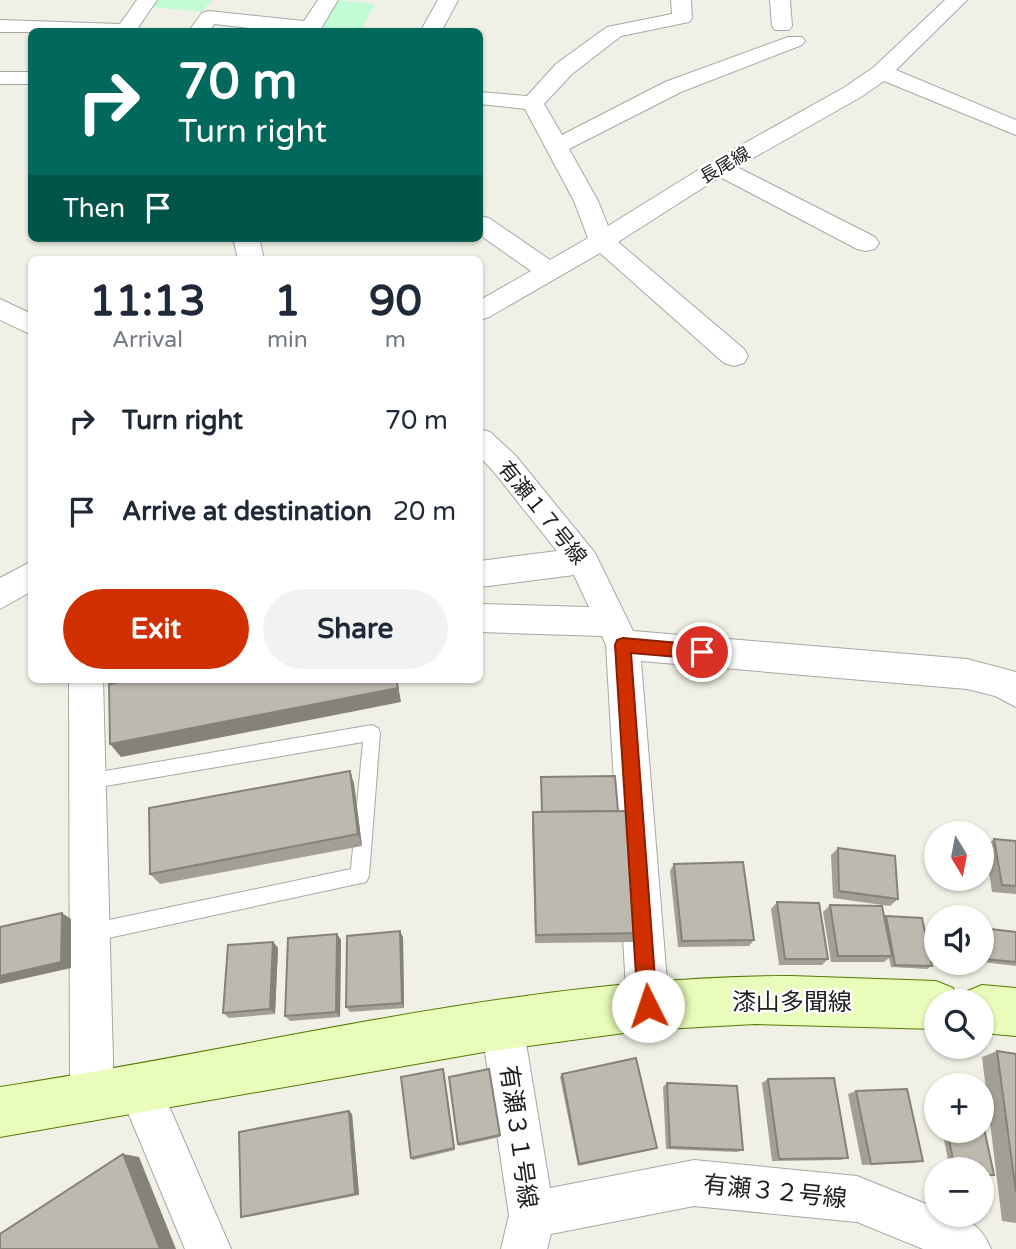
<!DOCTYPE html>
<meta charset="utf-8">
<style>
:root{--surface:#fff;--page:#f2f2f3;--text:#1f2937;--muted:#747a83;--accent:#d02f00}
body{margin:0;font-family:"Varela Round","Noto Sans JP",sans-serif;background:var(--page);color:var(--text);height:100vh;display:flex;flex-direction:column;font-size:26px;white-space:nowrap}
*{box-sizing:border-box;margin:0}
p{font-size:23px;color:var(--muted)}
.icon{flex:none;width:38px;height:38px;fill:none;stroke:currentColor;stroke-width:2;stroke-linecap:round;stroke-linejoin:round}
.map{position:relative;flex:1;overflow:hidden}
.sheet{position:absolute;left:28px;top:256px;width:455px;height:427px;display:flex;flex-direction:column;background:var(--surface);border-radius:10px;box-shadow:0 2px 5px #0004}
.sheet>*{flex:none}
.banner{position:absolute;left:28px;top:28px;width:455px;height:214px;border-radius:10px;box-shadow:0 2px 5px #0004;background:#00695c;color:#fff;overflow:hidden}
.needle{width:46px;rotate:170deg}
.buttons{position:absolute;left:924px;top:821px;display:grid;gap:14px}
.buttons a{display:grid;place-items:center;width:70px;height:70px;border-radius:50%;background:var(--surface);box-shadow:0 2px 5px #0004;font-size:35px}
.pin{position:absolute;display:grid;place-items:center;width:60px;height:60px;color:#fff;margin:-30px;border:4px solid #fff;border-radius:50%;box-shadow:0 2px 7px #0007}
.me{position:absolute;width:77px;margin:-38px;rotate:356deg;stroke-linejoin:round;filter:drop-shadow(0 0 5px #0008)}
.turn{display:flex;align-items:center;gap:24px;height:147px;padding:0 35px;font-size:32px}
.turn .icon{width:91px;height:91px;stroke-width:2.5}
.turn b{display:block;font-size:49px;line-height:60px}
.then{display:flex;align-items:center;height:66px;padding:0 35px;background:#0003;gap:14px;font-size:26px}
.eta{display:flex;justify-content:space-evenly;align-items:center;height:119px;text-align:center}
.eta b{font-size:42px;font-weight:800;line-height:49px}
.button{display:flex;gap:14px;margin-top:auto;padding:14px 35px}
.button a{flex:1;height:80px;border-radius:42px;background:var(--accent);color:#fff;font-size:28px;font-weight:800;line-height:80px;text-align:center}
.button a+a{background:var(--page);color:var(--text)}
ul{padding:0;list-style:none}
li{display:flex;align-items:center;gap:21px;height:91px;padding:0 35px}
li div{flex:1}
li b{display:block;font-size:26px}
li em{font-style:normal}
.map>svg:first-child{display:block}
.park{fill:#c2fbd4}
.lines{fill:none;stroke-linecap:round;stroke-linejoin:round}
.lane-casing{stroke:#a7a7a7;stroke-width:2}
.street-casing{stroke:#a7a7a7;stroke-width:2}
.secondary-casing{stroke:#537c01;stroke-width:2}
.lane{fill:#fff;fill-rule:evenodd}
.street{fill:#fff;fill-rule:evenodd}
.secondary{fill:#e9fcb9;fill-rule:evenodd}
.wall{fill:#a39f96}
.shaded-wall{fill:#85827a}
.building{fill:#beb9af;stroke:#85827a;stroke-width:2}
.route{fill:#d02f00;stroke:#871f00;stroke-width:2}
.labels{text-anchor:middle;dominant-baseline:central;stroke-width:5;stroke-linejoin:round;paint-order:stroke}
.far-street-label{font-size:18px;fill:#202020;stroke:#fff}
.street-label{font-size:21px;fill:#202020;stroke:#fff}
.near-street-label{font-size:24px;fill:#202020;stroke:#fff}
</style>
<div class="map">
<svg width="1016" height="1249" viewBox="0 0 1016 1249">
<rect width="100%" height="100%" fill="#f1f0e6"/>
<g class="park">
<polygon points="157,0 211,0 202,12 152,7"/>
<polygon points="337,0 375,4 360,31 321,30"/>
</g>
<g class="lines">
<defs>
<polygon id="lane" points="372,725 378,728 380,733 369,876 366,882 90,942 83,940 81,933 83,926 90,924 351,869 363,742 88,789 82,787 79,781 82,775"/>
<g id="street">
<polygon points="137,0 157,0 135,32 0,32 0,20 120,24"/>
<polygon points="318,0 338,0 319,32 285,32 214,24 209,32 188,32 202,13 209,11 304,21"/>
<polygon points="438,0 458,0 441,32 420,32"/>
<polygon points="671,0 691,0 692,18 689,22 621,36 572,74 544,104 562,135 665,82 788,37 802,37 805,41 802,45 681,92 569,149 598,201 608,226 711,162 845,87 874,67 945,0 967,0 896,70 1016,120 1016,135 884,81 861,97 737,167 875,237 879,243 875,249 866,251 857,249 720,177 618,242 744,349 748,356 744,363 734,366 724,363 600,253 489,317 480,320 480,300 531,271 480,235 480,216 489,218 550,260 588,238 574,201 525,109 480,104 480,92 527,96 556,64 607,27 672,14"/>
<polygon points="770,0 790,0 792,26 789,30 775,30 772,26"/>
<rect x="0" y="72" width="32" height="12"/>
<polygon points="233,238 259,238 264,259 238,259"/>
<polygon points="0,299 32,314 32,335 0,320"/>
<polygon points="480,429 490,432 516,456 595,553 633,631 967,659 1016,672 1016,707 995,696 967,689 641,661 669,1006 663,1021 648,1027 633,1021 627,1006 606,645 602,636 480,632 480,604 589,607 574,575 480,587 480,561 557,551 494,472 480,457"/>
<polygon points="32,561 32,591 0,609 0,578"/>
<polygon points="69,679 103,679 114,1099 107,1114 92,1121 77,1114 70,1099"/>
<path d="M502 1004 517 1010 523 1025 550 1188 694 1160 857 1176 936 1208V1214C964 1214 981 1224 991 1249H923L857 1222 694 1206 551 1234 547 1249H501L509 1215 481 1025 487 1010Z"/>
<polygon points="141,1069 156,1076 231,1249 185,1249 119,1091 126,1076"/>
</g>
<g id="secondary">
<path d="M791 976 936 981 953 988 958 1001H936V1029L755 1024 646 1030 484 1052 0 1137V1087C262 1047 525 976 791 976Z"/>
<polygon points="982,985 1016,988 1016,1036 982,1033 982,1001 961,1001 965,992"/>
</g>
</defs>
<use href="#lane" class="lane-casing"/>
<use href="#street" class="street-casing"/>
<use href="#secondary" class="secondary-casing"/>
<use href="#lane" class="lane"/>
<use href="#street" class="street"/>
<use href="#secondary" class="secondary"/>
</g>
<g class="wall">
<polygon points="350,771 354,784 362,846 160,884 150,874"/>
<polygon points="541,777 618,811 641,933 637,942 535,943 532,824 533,812 541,812"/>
<polygon points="994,839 1016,841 1016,894 992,892 985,846"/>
<polygon points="838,848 898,899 890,906 833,898 831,855"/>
<polygon points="674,864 754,940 749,946 678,947 670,871"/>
<polygon points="777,902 828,959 822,965 779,965 771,909"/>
<polygon points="830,905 884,918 886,916 932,966 927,969 891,967 889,958 884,962 831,962 823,912"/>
<polygon points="982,928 1016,932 1016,966 982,962"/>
<polygon points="337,934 341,940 340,1017 290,1021 285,1016"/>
<polygon points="403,937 404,1008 350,1012 346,1007"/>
<polygon points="273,942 278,948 275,1014 229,1018 223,1013"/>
<polygon points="997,1051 1016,1054 1016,1223 1002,1221 982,1057"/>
<polygon points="443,1069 444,1072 455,1150 413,1160 411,1158"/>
<polygon points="489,1069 500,1137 459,1146 458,1144"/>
<polygon points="562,1074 657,1148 654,1149 578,1166 560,1077"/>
<polygon points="768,1079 848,1158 840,1160 772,1161 762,1083"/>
<polygon points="667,1083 743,1150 737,1152 666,1149 663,1087"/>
<polygon points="856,1091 923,1161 914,1163 862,1165 848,1094"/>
<polygon points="352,1114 359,1195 247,1217 241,1217"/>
<polygon points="942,1130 982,1130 994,1175 982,1175 982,1169 950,1169"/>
</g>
<g class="shaded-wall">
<polygon points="397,679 401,702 121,757 110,744"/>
<polygon points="350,771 354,784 362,846 358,834"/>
<polygon points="62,913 71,919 71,968 0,984 0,976"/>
<polygon points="400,931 403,937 404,1008 402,1003"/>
<polygon points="337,934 341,940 340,1017 336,1012"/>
<polygon points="273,942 278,948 275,1014 270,1009"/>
<polygon points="443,1069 444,1072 455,1150 454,1148"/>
<polygon points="349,1111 352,1114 359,1195 355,1194"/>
<polygon points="123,1154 139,1157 176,1249 160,1249"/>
</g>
<g class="building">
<polygon points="137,679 396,679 398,688 110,744 109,684"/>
<polygon points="350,771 358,834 150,874 149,808"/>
<polygon points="615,776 618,811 542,812 541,777"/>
<polygon points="630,811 641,933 536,935 533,812"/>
<polygon points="994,839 1016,841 1016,886 1002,885"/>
<polygon points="838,848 895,856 898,899 839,891"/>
<polygon points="743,862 754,940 682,941 674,864"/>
<polygon points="777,902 819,903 828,959 785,959"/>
<polygon points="830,905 882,906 892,956 838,956"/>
<polygon points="62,913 61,962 0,976 0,927"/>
<polygon points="886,916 922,918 932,966 895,965"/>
<polygon points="982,928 1016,932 1016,962 983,959 982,947"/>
<polygon points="400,931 402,1003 346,1007 347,936"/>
<polygon points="337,934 336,1012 285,1016 288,938"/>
<polygon points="273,942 270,1009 223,1013 228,945"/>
<polygon points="997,1051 1016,1054 1016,1192"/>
<polygon points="636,1058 657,1148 579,1164 562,1074"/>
<polygon points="443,1069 454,1148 411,1158 401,1077"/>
<polygon points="489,1069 500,1135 458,1144 449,1077"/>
<polygon points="834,1078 848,1158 779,1159 768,1079"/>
<polygon points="667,1083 737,1086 743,1150 670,1147"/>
<polygon points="907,1089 923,1161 871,1164 856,1091"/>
<polygon points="349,1111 355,1194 241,1217 239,1132"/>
<polygon points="982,1119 994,1175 982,1175 982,1169 955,1169 947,1130 982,1130"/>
<polygon points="123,1154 160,1249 0,1249 0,1234"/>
</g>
<polygon class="route" points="623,638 702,645 708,647 710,652 708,657 702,659 631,653 657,1006 655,1013 648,1016 640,1013 638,1006 615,645 617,640"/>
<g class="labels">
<g class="far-street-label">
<text transform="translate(725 165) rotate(-30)">長尾線</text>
</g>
<g class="street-label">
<text transform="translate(542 513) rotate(51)">有瀬１７号線</text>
</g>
<g class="near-street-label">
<text x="792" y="1002">漆山多聞線</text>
<text transform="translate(518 1137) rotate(82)">有瀬３１号線</text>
<text transform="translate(775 1192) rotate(6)">有瀬３２号線</text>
</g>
</g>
</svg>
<div class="buttons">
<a><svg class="needle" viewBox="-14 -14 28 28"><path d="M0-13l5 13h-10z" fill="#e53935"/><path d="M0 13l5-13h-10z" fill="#747a83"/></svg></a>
<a><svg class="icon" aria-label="sound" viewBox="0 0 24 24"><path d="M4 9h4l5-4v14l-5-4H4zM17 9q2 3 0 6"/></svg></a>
<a><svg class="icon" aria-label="search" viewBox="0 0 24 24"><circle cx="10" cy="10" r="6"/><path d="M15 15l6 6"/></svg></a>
<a>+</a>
<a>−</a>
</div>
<div class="pin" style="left:702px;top:652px;background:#d93025"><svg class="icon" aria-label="arrive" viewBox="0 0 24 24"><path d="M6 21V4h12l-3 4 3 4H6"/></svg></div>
<svg class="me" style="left:648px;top:1006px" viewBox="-20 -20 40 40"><circle r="19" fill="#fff"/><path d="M0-13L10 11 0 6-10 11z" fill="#d02f00"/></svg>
<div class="banner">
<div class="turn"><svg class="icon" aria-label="right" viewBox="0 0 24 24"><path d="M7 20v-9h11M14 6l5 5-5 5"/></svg><div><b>70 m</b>Turn right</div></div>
<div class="then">Then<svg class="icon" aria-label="arrive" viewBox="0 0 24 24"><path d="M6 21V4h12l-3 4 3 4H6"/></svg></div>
</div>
<section class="sheet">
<div class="eta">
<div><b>11:13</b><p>Arrival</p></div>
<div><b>1</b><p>min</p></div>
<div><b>90</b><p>m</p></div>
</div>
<ul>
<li><svg class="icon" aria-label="right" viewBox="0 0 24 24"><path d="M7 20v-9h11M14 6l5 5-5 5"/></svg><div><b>Turn right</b></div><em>70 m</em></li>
<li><svg class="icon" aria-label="arrive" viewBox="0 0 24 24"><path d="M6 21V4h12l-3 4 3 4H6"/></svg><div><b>Arrive at destination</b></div><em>20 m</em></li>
</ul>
<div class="button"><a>Exit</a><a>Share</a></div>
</section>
</div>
